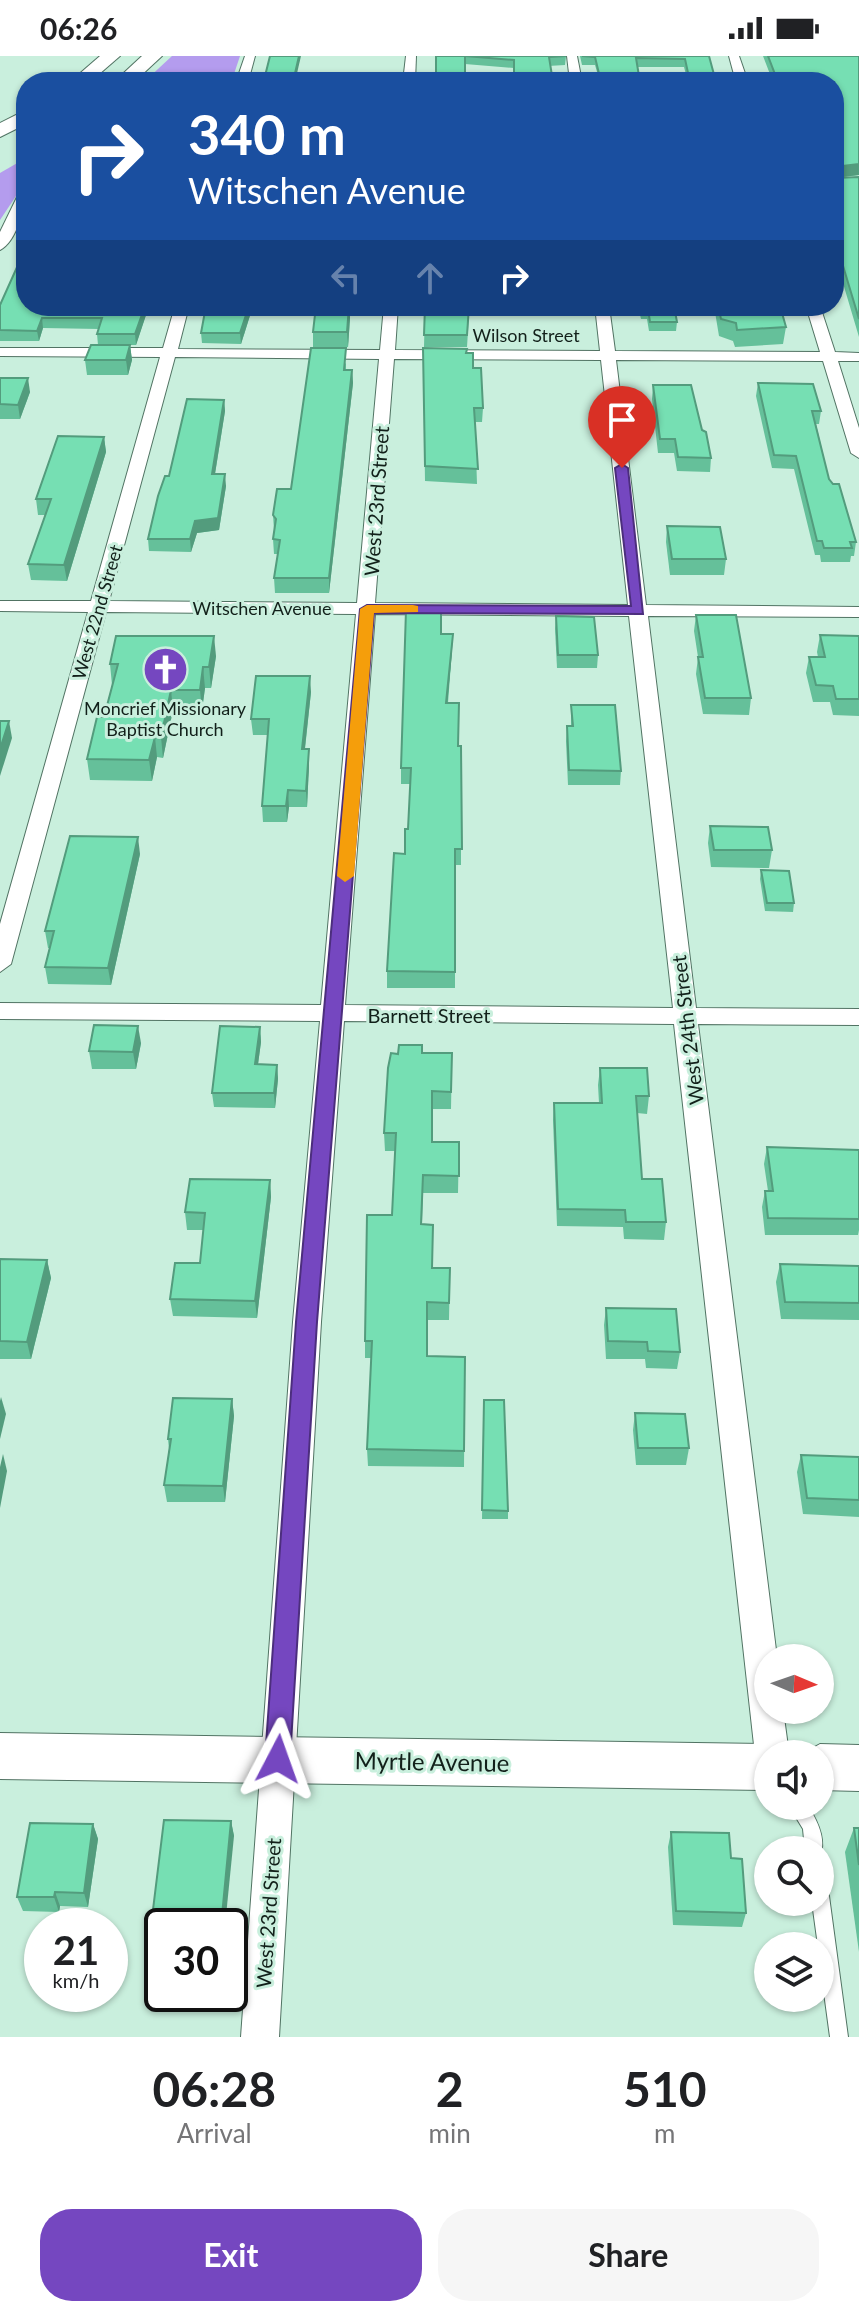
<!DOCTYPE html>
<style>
:root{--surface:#fff;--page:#f6f6f6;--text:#202124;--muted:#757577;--accent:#7547c0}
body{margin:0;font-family:Lato,sans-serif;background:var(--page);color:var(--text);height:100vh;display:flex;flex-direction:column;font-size:30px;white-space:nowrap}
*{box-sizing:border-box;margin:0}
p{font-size:26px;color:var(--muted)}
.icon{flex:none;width:44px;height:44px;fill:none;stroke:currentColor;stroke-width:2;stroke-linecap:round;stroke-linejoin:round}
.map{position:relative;height:1981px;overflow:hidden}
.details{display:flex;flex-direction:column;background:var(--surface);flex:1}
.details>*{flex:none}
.hud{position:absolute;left:16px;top:16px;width:828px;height:244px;border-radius:32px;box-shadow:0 2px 6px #0004;background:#1a4fa0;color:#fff;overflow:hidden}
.needle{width:52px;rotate:92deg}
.controls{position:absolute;left:754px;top:1588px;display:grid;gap:16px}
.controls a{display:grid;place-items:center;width:80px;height:80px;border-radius:50%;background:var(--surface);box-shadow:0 2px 6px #0004;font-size:40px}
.speed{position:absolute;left:24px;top:1852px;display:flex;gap:16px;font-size:40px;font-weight:700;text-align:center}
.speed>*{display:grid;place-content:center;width:104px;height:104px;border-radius:50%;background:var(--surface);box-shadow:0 2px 6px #0004;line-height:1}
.speed small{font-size:20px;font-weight:400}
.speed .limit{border:4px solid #111;border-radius:12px;background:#fff;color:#111}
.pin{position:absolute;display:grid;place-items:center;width:68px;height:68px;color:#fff;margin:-82px -34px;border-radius:50% 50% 50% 0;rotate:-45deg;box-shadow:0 0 8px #0007}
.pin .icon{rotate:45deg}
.me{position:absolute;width:88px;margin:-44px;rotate:4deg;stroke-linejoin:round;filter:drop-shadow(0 0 6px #0008)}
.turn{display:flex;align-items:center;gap:28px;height:168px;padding:0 40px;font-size:36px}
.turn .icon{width:104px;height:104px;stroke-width:2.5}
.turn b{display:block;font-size:56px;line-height:68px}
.lanes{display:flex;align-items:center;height:76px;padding:0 40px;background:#0003;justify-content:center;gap:40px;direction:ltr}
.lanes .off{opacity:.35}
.eta{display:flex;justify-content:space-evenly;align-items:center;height:136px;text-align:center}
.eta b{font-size:48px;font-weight:700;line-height:56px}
.action{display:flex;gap:16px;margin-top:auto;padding:16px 40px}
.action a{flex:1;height:92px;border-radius:32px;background:var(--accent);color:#fff;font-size:32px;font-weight:700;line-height:92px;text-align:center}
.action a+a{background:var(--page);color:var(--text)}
.status{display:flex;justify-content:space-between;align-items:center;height:56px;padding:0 40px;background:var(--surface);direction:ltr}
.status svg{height:22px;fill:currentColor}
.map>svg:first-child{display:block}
.forest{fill:#b49cee}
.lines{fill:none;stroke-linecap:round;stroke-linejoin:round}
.service-casing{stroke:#517363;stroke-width:2}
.minor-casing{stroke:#517363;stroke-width:2}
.secondary-casing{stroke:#517363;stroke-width:2}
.trunk-casing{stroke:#517363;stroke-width:2}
.service{fill:#fff;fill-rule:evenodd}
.minor{fill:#fff;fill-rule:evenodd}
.secondary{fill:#fff;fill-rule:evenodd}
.trunk{fill:#fff;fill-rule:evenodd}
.wall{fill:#65c09a}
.shaded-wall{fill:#539c7d}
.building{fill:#76dfb3;stroke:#539c7d;stroke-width:2}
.route{fill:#7547c0;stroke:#4c2e7d;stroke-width:2}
.slow{fill:#f59e0b}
.labels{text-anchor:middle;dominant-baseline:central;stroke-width:6;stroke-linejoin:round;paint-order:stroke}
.far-street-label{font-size:18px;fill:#12201a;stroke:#c9efdd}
.far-poi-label{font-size:18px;fill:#12201a;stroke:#c9efdd}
.street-label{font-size:20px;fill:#12201a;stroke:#c9efdd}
.near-street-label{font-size:24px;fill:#12201a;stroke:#c9efdd}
</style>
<div class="status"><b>06:26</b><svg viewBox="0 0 49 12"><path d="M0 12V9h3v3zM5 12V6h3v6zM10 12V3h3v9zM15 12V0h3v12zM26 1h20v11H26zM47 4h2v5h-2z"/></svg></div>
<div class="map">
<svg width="859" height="1981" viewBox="0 0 859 1981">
<rect width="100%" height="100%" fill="#c9efdd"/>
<g class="forest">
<polygon points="172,0 240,0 232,24 144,26"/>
<polygon points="26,102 26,125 0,164 0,117"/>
</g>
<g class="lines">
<defs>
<g id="service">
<path d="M789 1750H808C817 1764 827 1783 820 1800V1794H805L803 1773Z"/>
<polygon points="820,1831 826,1834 829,1840 848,1981 830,1981 820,1907 820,1890 818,1890 812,1846 820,1846"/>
</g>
<g id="minor">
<polygon points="245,0 255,0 248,26 236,26"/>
<polygon points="406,0 416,0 415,26 403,26"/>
<polygon points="567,0 577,0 582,26 570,26"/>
<polygon points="729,0 739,0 748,26 736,26"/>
<path d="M26 131C26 149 17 185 0 194V176L20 135Z"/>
<path d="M175 250H189L178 293 380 294 384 250H398L395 294 600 295 595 250H609L615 295 820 296 806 250H820L835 296 859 297V305H838L859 372V402L851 397 823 305 616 304 646 549 859 551V561L648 560 696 952 859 953V969L698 968 777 1602H768V1654H783L789 1698H768V1713L760 1709 755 1698 674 968 344 965 321 1266 279 1981H241L293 1266 320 965 0 963V947L321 949 356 558 106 556 11 908 0 916V868L88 556 0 555V545H91L160 301 0 300V292H163ZM175 301 379 303 357 547 109 545ZM394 303 601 304 628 549 375 547ZM375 558 629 560 673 952 345 949Z"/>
</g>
<g id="secondary">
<polygon points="0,1677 768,1688 786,1698 768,1698 768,1734 0,1723"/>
<polygon points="820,1688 859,1689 859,1735 820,1734 820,1698 802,1698"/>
</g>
<g id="trunk">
<polygon points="100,0 120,0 90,26 70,26"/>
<polygon points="142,0 162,0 134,26 114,26"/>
<polygon points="26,54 26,68 0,81 0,67"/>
</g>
</defs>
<use href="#service" class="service-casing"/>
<use href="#minor" class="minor-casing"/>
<use href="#secondary" class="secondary-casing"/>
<use href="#trunk" class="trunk-casing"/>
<use href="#service" class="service"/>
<use href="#minor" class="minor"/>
<use href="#secondary" class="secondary"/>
<use href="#trunk" class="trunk"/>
</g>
<g class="wall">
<polygon points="435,0 566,0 565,9 514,12 465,8"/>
<polygon points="580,0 709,0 716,26 688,26 684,11 637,11 640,26 600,26 595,9 582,9"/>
<polygon points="763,0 859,0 859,119 835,122 859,121 859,281 834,197 834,26 773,26"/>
<polygon points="0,249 26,250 149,250 136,289 98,289 97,278 99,273 43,272 39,285 0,285"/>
<polygon points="206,250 253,250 241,288 202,287 201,277"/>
<polygon points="350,250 350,262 348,291 313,291 313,276"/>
<polygon points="425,250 480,250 480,259 469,259 467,291 424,291"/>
<polygon points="638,250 674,250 677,266 676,275 649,275 647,263 641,263"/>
<polygon points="714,250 780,250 786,271 783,288 735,291 733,285 719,280"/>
<polygon points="130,289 132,304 128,319 87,319 85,304"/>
<polygon points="423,292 466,297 473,312 483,352 482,366 475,366 477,428 425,425"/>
<polygon points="346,306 346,314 352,314 353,327 329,537 275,537 274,522 278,498 274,498 273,483 274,474 273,459 291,433"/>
<polygon points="0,322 30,336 20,363 0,363"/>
<polygon points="758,327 821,355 819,368 816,368 829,423 856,486 854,500 851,500 850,506 821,506 820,499 815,499 794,413 772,412 756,340"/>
<polygon points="653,329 702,374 711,402 710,416 677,415 674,397 658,397 652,343"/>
<polygon points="224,344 225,355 215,418 226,430 219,474 197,477 191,496 149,495 148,483 169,420"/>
<polygon points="104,381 106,396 67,525 31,524 28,508 46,459 38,459 36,443"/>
<polygon points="667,470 726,503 724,519 670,519 666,486"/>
<polygon points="696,559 751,642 749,659 703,658 696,618 698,601 694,575"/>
<polygon points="556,560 598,599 597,612 557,612 555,573"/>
<polygon points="441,578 452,594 448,647 458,690 461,690 461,809 455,809 455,932 387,932 387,915 408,773 411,728 401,728 401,712"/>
<polygon points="820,579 859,580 859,660 833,659 830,646 813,646 806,617 809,601 818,601 817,596"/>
<polygon points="216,600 211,632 205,632 202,654 173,654 163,702 157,701 152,725 90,724 87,703 104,661 112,629 110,608"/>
<polygon points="311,636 305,693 309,709 307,751 289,751 287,766 263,766 262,750 268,679 253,679 251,663"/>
<polygon points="571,649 621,715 620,729 568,729 566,685 567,670 571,670"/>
<polygon points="710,770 772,794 769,812 711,811 708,787"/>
<polygon points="140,798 111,929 48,928 45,911 50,892 48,892 45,875"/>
<polygon points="761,814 794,847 793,856 765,855 760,823"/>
<polygon points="260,971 261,986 258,1008 277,1009 278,1023 275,1052 214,1051 212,1037"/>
<polygon points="141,987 136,1013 92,1013 89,995"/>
<polygon points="452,997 451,1053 432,1053 432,1086 459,1086 458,1137 423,1137 422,1168 433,1212 450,1212 449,1264 427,1264 427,1300 465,1301 464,1411 368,1410 367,1393 371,1302 365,1302 365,1285 392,1159 395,1095 385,1095 384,1077"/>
<polygon points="600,1012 649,1040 647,1058 637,1057 642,1123 666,1166 664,1184 624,1183 623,1171 557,1170 553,1064 554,1047 599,1047 598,1029"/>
<polygon points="767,1091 859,1094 859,1174 858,1179 765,1179 762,1151 765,1135 768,1135 764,1108"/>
<polygon points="270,1124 271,1141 257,1262 173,1260 170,1243 200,1207 204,1174 187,1174 185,1156"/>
<polygon points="0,1203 47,1204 51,1222 31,1303 0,1303"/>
<polygon points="780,1208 859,1210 859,1264 781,1263 776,1226"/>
<polygon points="606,1252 680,1296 677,1313 646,1312 645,1303 606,1303 604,1269"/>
<polygon points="232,1343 234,1360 225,1446 167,1446 164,1429 169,1393 168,1383"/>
<polygon points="484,1344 508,1455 508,1463 482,1463"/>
<polygon points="635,1357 689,1392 686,1409 636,1409 633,1374"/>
<polygon points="801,1399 859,1401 859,1461 803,1458 797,1416"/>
<polygon points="231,1765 234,1780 162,1870 162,1885 155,1885 151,1870"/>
<polygon points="93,1768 98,1783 88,1851 60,1850 59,1856 23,1855 17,1841"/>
<polygon points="854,1772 859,1772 859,1896 845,1796"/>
<polygon points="671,1776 731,1802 746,1857 742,1871 673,1869 668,1791"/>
</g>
<g class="shaded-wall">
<polygon points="299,0 301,0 295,26 293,26"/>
<polygon points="859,108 859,119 834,122 834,111"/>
<polygon points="145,250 149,250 136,289 135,278"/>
<polygon points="249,250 253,250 241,288 240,277"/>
<polygon points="349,250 350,262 348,291 347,276"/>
<polygon points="42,262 43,272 39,285 37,275"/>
<polygon points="130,289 132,304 128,319 126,304"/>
<polygon points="352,314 353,327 329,537 329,522"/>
<polygon points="28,322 30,336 20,363 18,349"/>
<polygon points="224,344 225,355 213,430 212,418"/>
<polygon points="104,381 106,396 67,525 64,509"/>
<polygon points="225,418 226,430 219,474 197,477 191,496 190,483 195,465"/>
<polygon points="453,578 452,594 446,663 446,647"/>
<polygon points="214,580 216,600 211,632 209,611"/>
<polygon points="203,611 205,632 202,654 200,634"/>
<polygon points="310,620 311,636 303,709 302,693"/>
<polygon points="171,634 173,654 163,702 161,681"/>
<polygon points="9,665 12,682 0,720 0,693"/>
<polygon points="155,681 157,701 152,725 149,704"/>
<polygon points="309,693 309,709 307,751 306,735"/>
<polygon points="288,734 289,751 287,766 286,750"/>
<polygon points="138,781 140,798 111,929 108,912"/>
<polygon points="138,970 141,987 136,1013 133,996"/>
<polygon points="260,971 261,986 256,1023 255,1008"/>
<polygon points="277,1009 278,1023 275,1052 274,1037"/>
<polygon points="270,1124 271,1141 257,1262 255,1245"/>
<polygon points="47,1204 51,1222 31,1303 27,1286"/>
<polygon points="1,1341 6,1358 0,1383 0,1345"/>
<polygon points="232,1343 234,1360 225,1446 223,1430"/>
<polygon points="3,1398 7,1415 0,1452 0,1411"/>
<polygon points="231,1765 234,1780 225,1870 221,1870"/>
<polygon points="93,1768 98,1783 88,1851 84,1837"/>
<polygon points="55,1836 60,1850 59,1856 54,1841"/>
</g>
<g class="building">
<polygon points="270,0 299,0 293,26 188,26 190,22 265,20"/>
<rect x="436" y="0" width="29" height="26"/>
<polygon points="465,0 566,0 549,1 553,26 514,26 514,4"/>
<polygon points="582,0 709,0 716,26 690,26 685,3 636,2 640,26 601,26 595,1"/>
<polygon points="768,0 859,0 859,108 834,111 834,26 778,26"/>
<polygon points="834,116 836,122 859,121 859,263 834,180"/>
<polygon points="22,200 26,200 26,250 145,250 135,278 97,278 102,262 42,262 37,275 0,274 0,249"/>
<polygon points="206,250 249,250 240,277 201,277"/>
<polygon points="316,250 349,250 347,276 313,276"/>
<polygon points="425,250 469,250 467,279 424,279"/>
<polygon points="641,250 674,250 677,266 650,266 648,253 641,253"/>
<polygon points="718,250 780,250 786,271 737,274 736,267 721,263"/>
<polygon points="91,289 130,289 126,304 85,304"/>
<polygon points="311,292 346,292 344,314 352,314 329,522 274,522 280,484 273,483 276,463 273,459 277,433 291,433"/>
<polygon points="423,292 467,293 466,297 473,297 473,312 481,312 483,352 474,352 478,413 425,410"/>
<polygon points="0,322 28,322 18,349 0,348"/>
<polygon points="758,327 813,328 821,355 812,355 829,423 833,428 839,428 856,486 850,486 852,492 824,492 822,485 817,485 796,400 774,399"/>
<polygon points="653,329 691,329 702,374 706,376 711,402 678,401 675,383 660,383"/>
<polygon points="187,343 224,344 212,418 225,418 218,462 195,465 190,483 148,483 158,440 165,420 169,420"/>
<polygon points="58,380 104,381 64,509 28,508 51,443 36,443"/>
<polygon points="667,470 720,471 726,503 672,503"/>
<polygon points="441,553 441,578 453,578 446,647 459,647 458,690 461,690 462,793 455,793 455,916 387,915 394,797 405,798 405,773 408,773 411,712 401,712 406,554"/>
<polygon points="696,559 736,559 751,642 705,642 698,601 703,601"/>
<polygon points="556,560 594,561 598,599 558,599"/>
<polygon points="820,579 859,580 859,643 836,643 833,630 816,629 809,601 825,601"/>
<polygon points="116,580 214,580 209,611 203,611 200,634 171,634 161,681 155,681 149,704 87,703 97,661 104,661 118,608 110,608"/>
<polygon points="256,620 310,620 302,693 309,693 306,735 288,734 286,750 262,750 269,663 251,663"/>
<polygon points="571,649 615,649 621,715 569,714 567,670 573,670"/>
<polygon points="0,665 9,665 0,693"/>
<polygon points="710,770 768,771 772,794 714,794"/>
<polygon points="70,780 138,781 108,912 45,911 54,875 45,875"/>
<polygon points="761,814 789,815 794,847 767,847"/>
<polygon points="94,969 138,970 133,996 89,995"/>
<polygon points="220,970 260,971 255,1008 277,1009 274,1037 212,1037"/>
<polygon points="399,989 422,989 422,997 452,997 451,1036 432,1035 432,1086 459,1086 459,1120 423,1119 421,1168 433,1169 432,1212 450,1212 449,1247 427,1246 427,1300 465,1301 464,1395 367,1393 372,1285 365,1285 367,1159 392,1159 396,1077 384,1077 388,1012 391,997 398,998"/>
<polygon points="600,1012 647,1012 649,1040 636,1040 642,1123 662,1123 666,1166 626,1166 625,1154 558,1153 554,1047 602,1047"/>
<polygon points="767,1091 859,1094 859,1163 768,1162 765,1135 773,1135"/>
<polygon points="190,1123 270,1124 255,1245 170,1243 175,1207 200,1207 205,1157 185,1156"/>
<polygon points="0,1203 47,1204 27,1286 0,1285"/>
<polygon points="780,1208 859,1210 859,1247 785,1246"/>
<polygon points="606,1252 676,1253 680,1296 648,1295 647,1286 608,1285"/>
<polygon points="173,1342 232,1343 223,1430 164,1429 171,1383 168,1383"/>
<polygon points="484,1344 504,1344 508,1455 482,1454"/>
<polygon points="635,1357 685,1358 689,1392 638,1392"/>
<polygon points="801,1399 859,1401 859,1444 807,1442"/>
<polygon points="164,1764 231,1765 221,1870 151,1870"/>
<polygon points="30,1767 93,1768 84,1837 55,1836 54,1841 17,1841"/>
<polygon points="854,1772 859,1772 859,1809"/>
<polygon points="671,1776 729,1777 731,1802 742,1803 746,1857 676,1855"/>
</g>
<polygon class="route" points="622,408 628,412 643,558 374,557 317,1266 290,1703 287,1711 278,1715 269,1711 265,1703 296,1266 360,553 367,549 631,550 615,412"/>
<polygon class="slow" points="413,549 418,550 418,556 374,557 354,820 345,826 337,820 360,553 367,549"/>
<defs>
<symbol id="church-disc" viewBox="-11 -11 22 22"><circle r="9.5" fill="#7547c0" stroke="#c9efdd"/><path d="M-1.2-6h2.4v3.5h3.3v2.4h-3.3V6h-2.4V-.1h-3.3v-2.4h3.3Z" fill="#fff"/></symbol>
</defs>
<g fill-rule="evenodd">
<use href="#church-disc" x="140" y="588" width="51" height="51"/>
</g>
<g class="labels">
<g class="far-street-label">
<text x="526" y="279">Wilson Street</text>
<text x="262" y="552">Witschen Avenue</text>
<text transform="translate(97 556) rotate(-74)">West 22nd Street</text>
</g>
<g class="far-poi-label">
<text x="165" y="652">Moncrief Missionary<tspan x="165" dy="21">Baptist Church</tspan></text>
</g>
<g class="street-label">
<text transform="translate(376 445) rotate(-86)">West 23rd Street</text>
<text x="429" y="959">Barnett Street</text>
<text transform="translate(687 974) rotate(-97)">West 24th Street</text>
<text transform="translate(268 1857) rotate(-86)">West 23rd Street</text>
</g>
<g class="near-street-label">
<text transform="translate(432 1705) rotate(1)">Myrtle Avenue</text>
</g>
</g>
</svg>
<div class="controls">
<a><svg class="needle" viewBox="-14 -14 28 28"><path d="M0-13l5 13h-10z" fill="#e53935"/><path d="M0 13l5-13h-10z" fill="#757577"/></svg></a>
<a><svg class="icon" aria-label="sound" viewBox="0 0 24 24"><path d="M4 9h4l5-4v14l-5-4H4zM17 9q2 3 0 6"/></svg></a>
<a><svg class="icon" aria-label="search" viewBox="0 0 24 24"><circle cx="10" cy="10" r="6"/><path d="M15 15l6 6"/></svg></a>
<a><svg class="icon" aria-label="layers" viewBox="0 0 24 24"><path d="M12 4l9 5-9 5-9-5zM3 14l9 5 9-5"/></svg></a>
</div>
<div class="speed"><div>21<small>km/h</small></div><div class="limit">30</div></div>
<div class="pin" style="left:622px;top:412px;background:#d93025"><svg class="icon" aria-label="arrive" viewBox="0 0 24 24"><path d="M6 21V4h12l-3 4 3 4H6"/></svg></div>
<svg class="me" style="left:278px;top:1703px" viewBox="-20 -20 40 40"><path d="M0-17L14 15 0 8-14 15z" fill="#7547c0" stroke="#fff" stroke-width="4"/></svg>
<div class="hud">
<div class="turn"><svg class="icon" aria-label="right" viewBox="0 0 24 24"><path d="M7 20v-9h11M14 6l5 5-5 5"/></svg><div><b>340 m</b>Witschen Avenue</div></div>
<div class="lanes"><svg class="icon off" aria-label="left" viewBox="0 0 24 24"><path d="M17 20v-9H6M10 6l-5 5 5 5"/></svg><svg class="icon off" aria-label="ahead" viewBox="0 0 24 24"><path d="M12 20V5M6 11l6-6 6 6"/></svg><svg class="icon" aria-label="right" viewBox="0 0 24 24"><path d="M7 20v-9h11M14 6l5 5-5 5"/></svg></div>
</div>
</div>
<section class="details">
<div class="eta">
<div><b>06:28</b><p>Arrival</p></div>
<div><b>2</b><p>min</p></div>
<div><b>510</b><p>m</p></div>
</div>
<div class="action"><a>Exit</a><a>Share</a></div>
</section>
